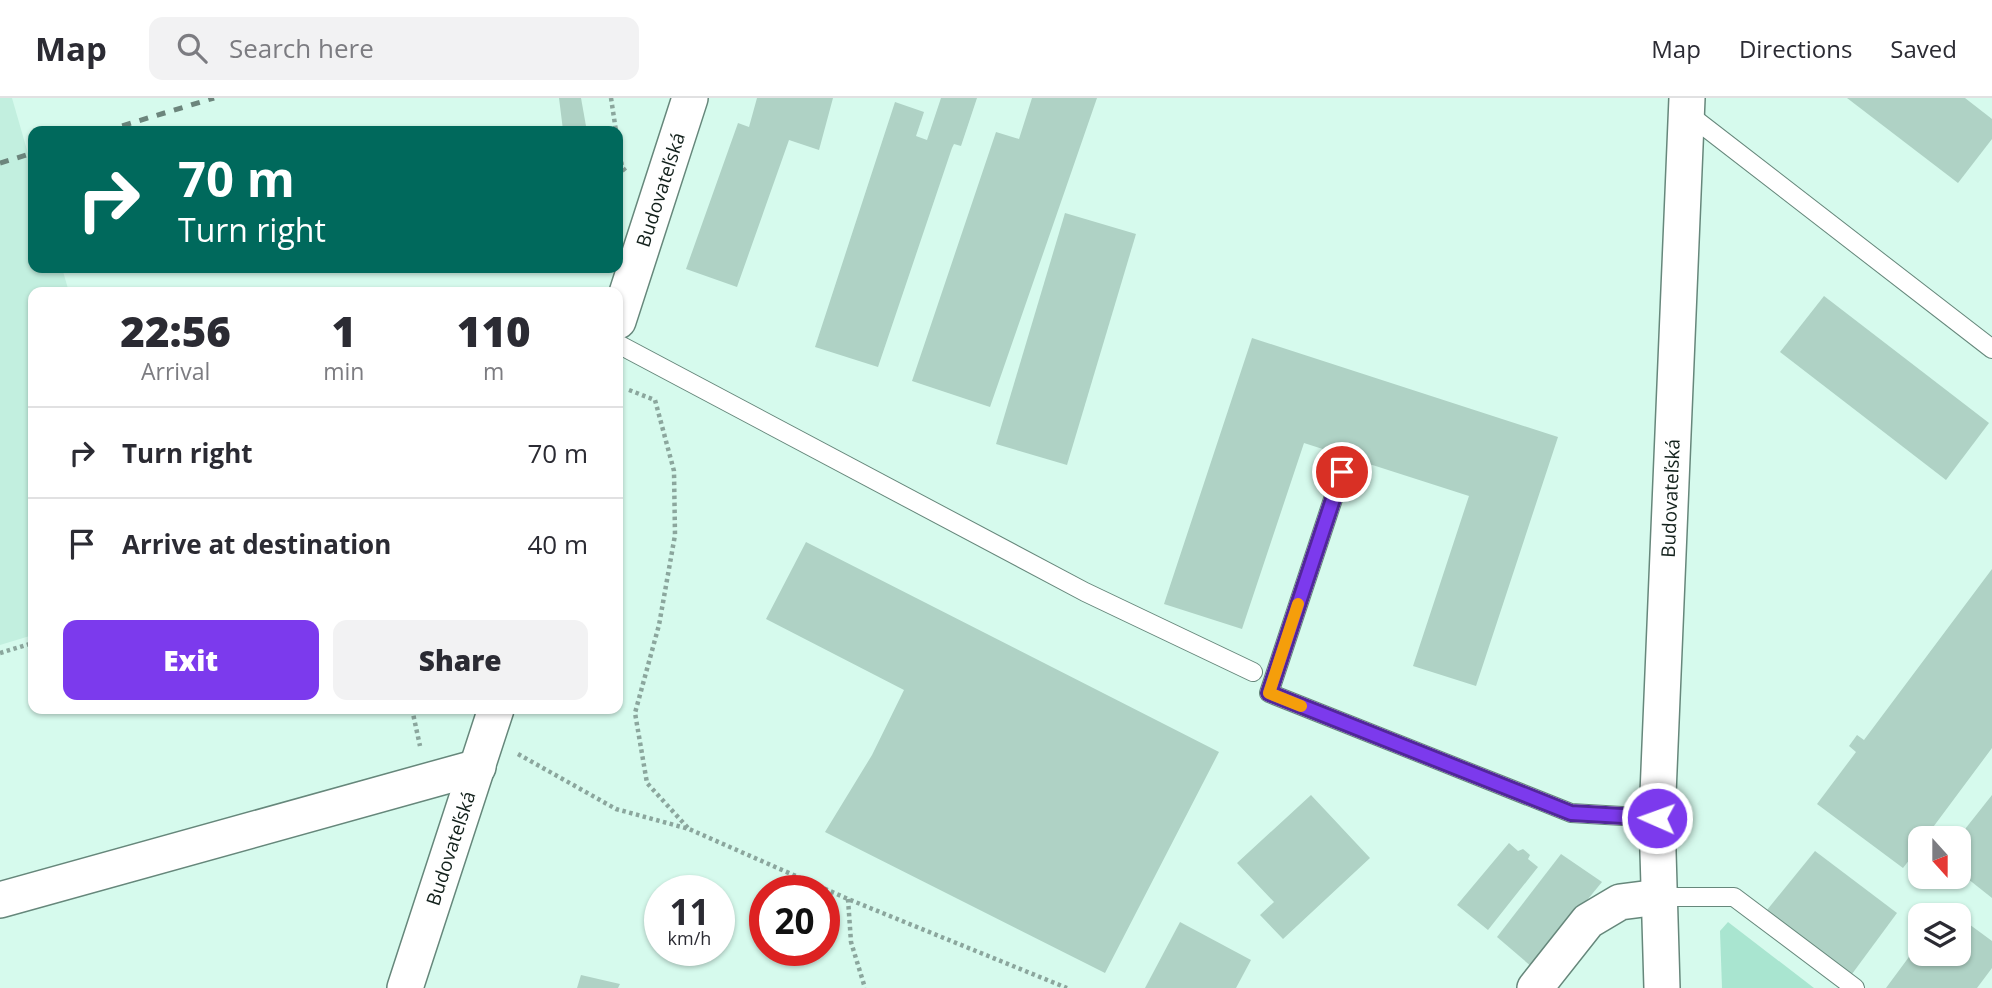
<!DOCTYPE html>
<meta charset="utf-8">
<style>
:root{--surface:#fff;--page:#f2f2f3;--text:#2b2b33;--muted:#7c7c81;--line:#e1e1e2;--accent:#7c3aed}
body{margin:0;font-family:"Open Sans",sans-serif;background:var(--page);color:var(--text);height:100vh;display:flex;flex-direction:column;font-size:26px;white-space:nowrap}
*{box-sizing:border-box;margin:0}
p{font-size:23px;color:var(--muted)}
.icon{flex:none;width:38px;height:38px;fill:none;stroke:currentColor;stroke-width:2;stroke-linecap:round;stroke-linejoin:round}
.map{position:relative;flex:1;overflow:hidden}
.side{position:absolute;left:28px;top:189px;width:595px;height:427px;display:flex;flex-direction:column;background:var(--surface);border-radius:14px;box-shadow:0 2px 5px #0004}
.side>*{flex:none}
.banner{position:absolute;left:28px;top:28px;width:595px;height:147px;border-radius:14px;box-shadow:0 2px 5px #0004;background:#00695c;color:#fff;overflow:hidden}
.needle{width:46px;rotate:159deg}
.tools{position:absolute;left:1908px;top:728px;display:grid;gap:14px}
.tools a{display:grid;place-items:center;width:63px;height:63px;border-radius:14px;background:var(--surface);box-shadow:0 2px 5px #0004;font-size:35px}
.speed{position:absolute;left:644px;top:777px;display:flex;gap:14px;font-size:35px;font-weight:700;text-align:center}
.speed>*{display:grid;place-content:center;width:91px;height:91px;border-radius:50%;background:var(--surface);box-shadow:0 2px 5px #0004;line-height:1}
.speed small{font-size:18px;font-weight:400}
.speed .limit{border:10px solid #d22;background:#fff;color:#111}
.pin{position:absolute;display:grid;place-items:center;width:60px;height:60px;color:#fff;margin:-30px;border:4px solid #fff;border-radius:50%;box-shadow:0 2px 7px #0007}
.me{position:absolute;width:77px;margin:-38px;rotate:272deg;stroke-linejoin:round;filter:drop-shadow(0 0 5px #0008)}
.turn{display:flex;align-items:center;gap:24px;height:147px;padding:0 35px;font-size:32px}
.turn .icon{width:91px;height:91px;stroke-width:2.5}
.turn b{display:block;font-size:49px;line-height:60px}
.eta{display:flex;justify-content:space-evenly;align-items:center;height:119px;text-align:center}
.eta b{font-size:42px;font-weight:800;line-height:49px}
.button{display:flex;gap:14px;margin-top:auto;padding:14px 35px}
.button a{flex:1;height:80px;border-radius:14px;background:var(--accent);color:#fff;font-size:28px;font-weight:800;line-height:80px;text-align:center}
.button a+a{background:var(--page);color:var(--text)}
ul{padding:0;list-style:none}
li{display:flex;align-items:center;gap:21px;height:91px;padding:0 35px;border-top:2px solid var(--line)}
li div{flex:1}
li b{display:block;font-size:26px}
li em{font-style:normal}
header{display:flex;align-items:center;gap:42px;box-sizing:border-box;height:98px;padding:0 35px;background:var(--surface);border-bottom:2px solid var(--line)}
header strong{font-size:33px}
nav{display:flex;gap:38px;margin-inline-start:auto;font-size:24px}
.search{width:490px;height:63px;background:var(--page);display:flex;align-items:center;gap:18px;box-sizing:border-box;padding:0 24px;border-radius:14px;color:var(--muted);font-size:26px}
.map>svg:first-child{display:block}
.built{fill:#c2efdf}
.green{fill:#a9e5d0}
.building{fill:#afd2c5}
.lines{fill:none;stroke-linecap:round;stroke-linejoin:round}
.lane-casing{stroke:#66877b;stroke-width:20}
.street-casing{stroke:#66877b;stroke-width:38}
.path{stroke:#8ba69d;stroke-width:4.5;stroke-dasharray:3.5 3.5;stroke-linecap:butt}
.lane{stroke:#fff;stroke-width:18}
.street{stroke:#fff;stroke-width:35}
.rail{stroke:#6c857c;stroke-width:5;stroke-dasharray:9 9;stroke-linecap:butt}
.route-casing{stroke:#51269a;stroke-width:18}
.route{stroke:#7c3aed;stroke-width:12}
.slow{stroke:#f59e0b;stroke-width:12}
.labels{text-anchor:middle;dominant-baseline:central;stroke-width:6;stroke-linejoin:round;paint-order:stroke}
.street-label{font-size:19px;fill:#12201b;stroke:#fefefe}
</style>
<header>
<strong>Map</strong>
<div class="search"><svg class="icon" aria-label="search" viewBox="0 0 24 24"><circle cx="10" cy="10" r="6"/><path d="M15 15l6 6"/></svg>Search here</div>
<nav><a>Map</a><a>Directions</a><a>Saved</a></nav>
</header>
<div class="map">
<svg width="1992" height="890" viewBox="0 0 1992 890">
<rect width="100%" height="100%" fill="#d6faed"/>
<polygon class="built" points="0,0 12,0 33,73 33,170 62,170 69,194 33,194 33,537 0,547"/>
<polygon class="green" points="1728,824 1814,890 1722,890 1720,833"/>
<g class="building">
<polygon points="559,0 581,0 586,28 563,32"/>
<polygon points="757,0 833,0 819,52 789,42 737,189 686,171 738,25 749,29"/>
<polygon points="941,0 977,0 961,48 954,46 952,50 878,269 815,249 895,4 924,14 916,38 927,42"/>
<polygon points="1032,0 1097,0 990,309 912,283 996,34 1019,41"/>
<polygon points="1847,0 1965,0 1992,21 1992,41 1958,85"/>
<polygon points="1065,115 1136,136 1067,367 996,346"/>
<polygon points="1824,198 1989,325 1946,382 1780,254"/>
<polygon points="1252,240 1558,339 1476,588 1413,568 1469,398 1304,345 1242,531 1164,506"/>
<polygon points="806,444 1219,654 1105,875 825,734 872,657 904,592 766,521"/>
<polygon points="1992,471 1992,650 1925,740 1920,740 1920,748 1903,770 1817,706 1856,654 1849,648 1857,637 1864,642"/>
<polygon points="1311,697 1370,760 1283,841 1260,817 1274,804 1237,765"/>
<polygon points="1992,697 1992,800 1958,773 1958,740"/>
<polygon points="1509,745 1518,753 1523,751 1530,757 1528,761 1538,769 1488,832 1457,807"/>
<polygon points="1815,753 1897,815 1852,876 1767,812"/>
<polygon points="1561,756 1602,784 1532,869 1497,839"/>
<polygon points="1958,818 1992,843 1992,870 1977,890 1886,890 1920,844 1920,856 1958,856"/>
<polygon points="1180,824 1251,862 1236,890 1145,890"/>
<polygon points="581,877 620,886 618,890 577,890"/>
</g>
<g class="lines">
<defs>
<g id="lane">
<polyline points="1687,15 1992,251"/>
<polyline points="618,246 1085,494 1253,574"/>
<polyline points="1342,374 1269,595 1571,715 1657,720"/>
<polyline points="1659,799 1734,799 1855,890"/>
</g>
<g id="street">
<path id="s1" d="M618 223 690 0"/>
<polyline points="0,802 478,669"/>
<path id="s2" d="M405 890 496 611"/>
<polyline points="1535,890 1588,823 1620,804 1659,799"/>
<path id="s3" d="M1662 890 1657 720 1687 0"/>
</g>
</defs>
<use href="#lane" class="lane-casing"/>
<use href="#street" class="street-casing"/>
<g class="path">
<polyline points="611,0 616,33"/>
<polyline points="618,43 622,69 627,75"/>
<polyline points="629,292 655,302 674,373 675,437 659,527 635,615 647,685 688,730"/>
<polyline points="0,555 33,545"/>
<polyline points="412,611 420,648"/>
<polyline points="518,656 616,711 689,731 848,801 1067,890"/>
<polyline points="848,801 851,844 865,890"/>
</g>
<use href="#lane" class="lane"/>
<use href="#street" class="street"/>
<g class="rail">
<polyline points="105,33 214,0"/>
<polyline points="0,65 33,55"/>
</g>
</g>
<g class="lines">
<defs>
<polyline id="route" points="1342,374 1269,595 1571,715 1657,720"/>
</defs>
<use href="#route" class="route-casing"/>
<use href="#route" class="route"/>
<polyline class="slow" points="1298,506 1269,595 1301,608"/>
</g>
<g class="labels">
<g class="street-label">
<text stroke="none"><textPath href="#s1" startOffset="138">Budovateľská</textPath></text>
<text stroke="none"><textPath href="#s3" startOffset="490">Budovateľská</textPath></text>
<text stroke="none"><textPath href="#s2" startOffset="147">Budovateľská</textPath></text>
</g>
</g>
</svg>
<div class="tools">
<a><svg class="needle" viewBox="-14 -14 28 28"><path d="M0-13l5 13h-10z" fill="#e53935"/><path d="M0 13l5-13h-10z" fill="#7c7c81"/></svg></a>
<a><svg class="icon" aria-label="layers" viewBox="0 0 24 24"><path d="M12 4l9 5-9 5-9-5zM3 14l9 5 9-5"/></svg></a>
</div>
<div class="speed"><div>11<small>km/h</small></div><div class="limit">20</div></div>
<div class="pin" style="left:1342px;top:374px;background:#d93025"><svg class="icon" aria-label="arrive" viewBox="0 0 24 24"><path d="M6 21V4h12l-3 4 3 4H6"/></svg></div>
<svg class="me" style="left:1657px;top:720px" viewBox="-20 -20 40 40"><circle r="17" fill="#7c3aed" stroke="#fff" stroke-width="3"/><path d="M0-11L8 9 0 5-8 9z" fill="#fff"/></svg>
<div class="banner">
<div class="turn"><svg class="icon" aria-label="right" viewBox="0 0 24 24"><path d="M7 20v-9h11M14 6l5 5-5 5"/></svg><div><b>70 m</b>Turn right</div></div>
</div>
<section class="side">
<div class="eta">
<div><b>22:56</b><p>Arrival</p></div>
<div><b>1</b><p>min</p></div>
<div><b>110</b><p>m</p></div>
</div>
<ul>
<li><svg class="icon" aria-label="right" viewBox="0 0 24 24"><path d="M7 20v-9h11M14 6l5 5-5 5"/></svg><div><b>Turn right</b></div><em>70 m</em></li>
<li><svg class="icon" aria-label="arrive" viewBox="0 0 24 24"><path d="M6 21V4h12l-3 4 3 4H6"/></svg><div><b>Arrive at destination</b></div><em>40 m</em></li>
</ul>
<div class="button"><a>Exit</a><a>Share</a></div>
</section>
</div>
